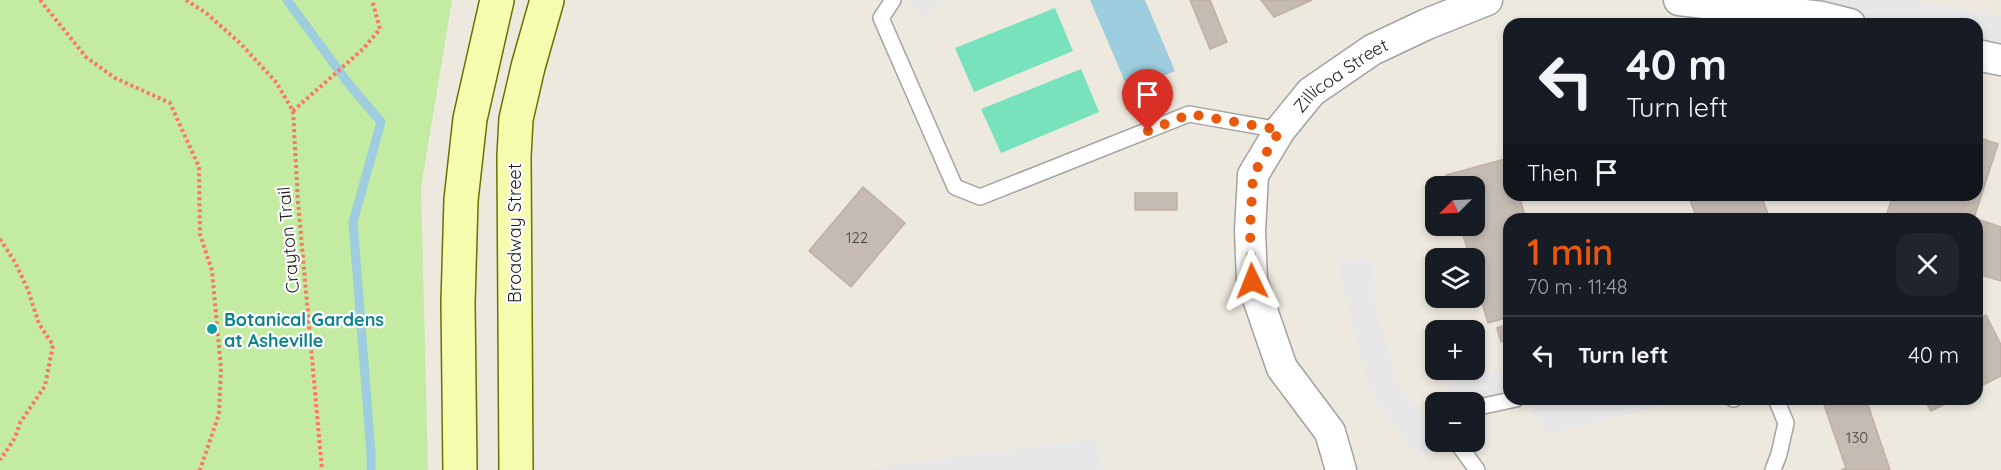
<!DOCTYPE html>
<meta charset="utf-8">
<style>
:root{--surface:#171b24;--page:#20242c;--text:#f1f3f6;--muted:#9ea1a6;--line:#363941;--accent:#ea580c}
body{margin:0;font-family:Quicksand,sans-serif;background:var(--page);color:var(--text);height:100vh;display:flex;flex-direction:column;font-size:22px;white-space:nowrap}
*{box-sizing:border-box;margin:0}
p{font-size:20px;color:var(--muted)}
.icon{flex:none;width:33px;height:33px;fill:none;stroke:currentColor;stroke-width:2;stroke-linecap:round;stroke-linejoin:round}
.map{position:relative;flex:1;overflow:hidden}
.details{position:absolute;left:1503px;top:213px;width:480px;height:192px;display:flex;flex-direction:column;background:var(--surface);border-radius:18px;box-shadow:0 3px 9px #0003}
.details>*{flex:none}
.top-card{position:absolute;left:1503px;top:18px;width:480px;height:183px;border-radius:18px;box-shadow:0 3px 9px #0003;background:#171b24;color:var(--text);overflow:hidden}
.needle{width:39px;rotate:246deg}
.fabs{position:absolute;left:1425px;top:176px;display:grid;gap:12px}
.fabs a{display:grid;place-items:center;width:60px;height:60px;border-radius:12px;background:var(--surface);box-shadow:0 3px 9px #0003;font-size:30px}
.pin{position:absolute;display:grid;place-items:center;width:51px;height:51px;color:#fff;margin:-62px -26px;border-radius:50% 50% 50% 0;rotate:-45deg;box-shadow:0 0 6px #0007}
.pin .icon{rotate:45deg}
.me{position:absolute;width:66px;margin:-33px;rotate:358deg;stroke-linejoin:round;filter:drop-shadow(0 0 4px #0008)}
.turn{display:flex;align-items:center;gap:21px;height:126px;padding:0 24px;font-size:27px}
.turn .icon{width:78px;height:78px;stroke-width:2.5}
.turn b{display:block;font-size:42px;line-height:51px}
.then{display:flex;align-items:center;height:57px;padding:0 24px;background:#0003;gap:12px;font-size:22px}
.round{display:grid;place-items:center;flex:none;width:63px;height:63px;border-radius:18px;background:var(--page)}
.head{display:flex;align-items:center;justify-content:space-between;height:102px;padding:0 24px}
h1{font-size:36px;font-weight:600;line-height:45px;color:var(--accent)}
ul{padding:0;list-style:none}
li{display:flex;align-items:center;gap:18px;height:78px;padding:0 24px;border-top:2px solid var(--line)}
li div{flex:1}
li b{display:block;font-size:22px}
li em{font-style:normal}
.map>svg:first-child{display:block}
.grass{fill:#c3eba1}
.pitch{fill:#78e2bd}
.parking{fill:#e7e7e7}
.water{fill:#9dcdde}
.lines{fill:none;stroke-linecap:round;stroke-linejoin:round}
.stream{stroke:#9dcdde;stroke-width:9}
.building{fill:#c5bbb3;stroke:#bfb0a1;stroke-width:1.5}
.lane-casing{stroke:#a2a2a2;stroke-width:18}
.street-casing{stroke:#a2a2a2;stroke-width:33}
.secondary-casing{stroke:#637400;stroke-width:36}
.path{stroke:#ff755f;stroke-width:4;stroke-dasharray:3 3;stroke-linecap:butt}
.lane{stroke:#fff;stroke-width:15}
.street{stroke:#fff;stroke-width:30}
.secondary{stroke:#f6fcae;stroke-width:33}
.route{stroke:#ea580c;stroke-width:10;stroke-dasharray:0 18}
.culture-dot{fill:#0f9aa8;stroke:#fff;stroke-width:2}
.labels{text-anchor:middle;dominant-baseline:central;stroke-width:4.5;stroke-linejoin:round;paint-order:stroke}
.number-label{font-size:15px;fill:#464341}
.street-label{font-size:18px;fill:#1b1b1b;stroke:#fff}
.culture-label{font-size:18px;font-weight:bold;fill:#0d838f;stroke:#fff;text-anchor:start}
</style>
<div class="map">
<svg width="2001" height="470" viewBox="0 0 2001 470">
<rect width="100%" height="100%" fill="#ede9df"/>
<polygon class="grass" points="0,0 452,0 421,187 428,470 0,470"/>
<g class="pitch">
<polygon points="1055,8 1073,51 974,92 955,48"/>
<polygon points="1081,69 1099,112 1001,153 981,109"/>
</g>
<g class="parking">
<polygon points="907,0 945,0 921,19"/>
<polygon points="1761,0 1910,0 2001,16 2001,46 1977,41 1977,24 1887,24"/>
<polygon points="1337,258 1372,259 1374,300 1397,383 1435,432 1436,441 1441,441 1421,462 1370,391 1347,306"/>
<polygon points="1509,369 1509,391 1466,402 1452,402 1449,380"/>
<polygon points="1522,399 1687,399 1548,434"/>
<polygon points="1098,438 1102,470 869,470 869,468"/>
</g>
<polygon class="water" points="1090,0 1145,0 1175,71 1129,91"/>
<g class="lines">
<polyline class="stream" points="287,0 348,83 381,122 353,222 371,453 371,470"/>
</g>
<g class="building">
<polygon points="1190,0 1210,0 1227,42 1210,49"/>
<polygon points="1261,0 1312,0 1274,17"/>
<polygon points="1977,137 1998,144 1974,218 1976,219 1885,219 1893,195 1977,195"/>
<polygon points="1509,158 1509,195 1519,195 1526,219 1509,219 1509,317 1488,323 1474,276 1474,258 1470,258 1460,225 1474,225 1474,186 1449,186 1446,175"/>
<polygon points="863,187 905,223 851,287 809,251"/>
<rect x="1135" y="193" width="42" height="17"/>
<polygon points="1688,195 1761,195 1770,219 1697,219"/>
<polygon points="1977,219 2001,227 2001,281 1977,274"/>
<polygon points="1986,315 2001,345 2001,376 1977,388 1977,320"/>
<polygon points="1509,324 1509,339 1501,342 1497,328"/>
<polygon points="1841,399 1866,399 1890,470 1841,470 1846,468 1824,405"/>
<polygon points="1924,399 1955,399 1931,411"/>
</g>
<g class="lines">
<defs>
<g id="lane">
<polyline points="893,0 881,18 955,187 980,197 1189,114 1280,130"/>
<polyline points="1733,399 1734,399"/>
<polyline points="1474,408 1516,399"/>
<polyline points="1456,441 1477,470"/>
<polyline points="1773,470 1779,454 1786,423 1776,399"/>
</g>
<g id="street">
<polyline points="1679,0 1822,17 1850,24"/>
<polyline points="1977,55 2001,60"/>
<path id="s1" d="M1341 470 1330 432 1282 368 1252 281 1250 231 1253 175 1280 130 1311 92 1372 50 1427 24 1487 0"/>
</g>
<g id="secondary">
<polyline points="460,470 458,303 461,200 470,119 497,0"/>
<polyline points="516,470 514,156 516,119 528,67 547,0"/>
</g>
</defs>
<use href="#lane" class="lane-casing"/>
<use href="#street" class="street-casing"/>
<use href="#secondary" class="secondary-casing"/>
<g class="path">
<polyline points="40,0 86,57 115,78 170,103 199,167 200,234 212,271 221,368 219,414 200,470"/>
<polyline points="186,0 206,13 240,43 276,82 293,111 298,202 322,470"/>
<polyline points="293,111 363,49 380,29 372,0"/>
<polyline points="0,239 15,262 28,290 39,324 53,345 45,386 20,423 15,438 0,460"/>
</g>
<use href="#lane" class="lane"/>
<use href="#street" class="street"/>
<use href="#secondary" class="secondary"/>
</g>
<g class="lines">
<polyline class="route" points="1148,131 1190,114 1280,130 1253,175 1250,231 1252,281"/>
</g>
<circle class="culture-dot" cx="212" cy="329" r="6"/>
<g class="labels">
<g class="number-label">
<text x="857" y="237">122</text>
<text x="1857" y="437">130</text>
</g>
<g class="street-label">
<text stroke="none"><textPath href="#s1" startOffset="453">Zillicoa Street</textPath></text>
<text transform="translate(514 233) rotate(-90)">Broadway Street</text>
<text transform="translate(288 240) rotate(-95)">Crayton Trail</text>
</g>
<g class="culture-label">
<text x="224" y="319">Botanical Gardens<tspan x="224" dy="21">at Asheville</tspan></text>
</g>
</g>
</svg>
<div class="fabs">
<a><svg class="needle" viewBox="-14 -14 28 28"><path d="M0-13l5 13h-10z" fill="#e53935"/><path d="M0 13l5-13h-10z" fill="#9ea1a6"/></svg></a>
<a><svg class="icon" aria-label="layers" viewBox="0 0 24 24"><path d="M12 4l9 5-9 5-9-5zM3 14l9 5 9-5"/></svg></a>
<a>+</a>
<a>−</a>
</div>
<div class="pin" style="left:1148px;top:131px;background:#d93025"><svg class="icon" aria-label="arrive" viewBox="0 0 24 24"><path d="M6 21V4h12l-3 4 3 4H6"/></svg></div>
<svg class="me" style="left:1252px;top:281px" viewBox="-20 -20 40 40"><path d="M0-17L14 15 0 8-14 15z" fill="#ea580c" stroke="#fff" stroke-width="4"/></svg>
<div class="top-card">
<div class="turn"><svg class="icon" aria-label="left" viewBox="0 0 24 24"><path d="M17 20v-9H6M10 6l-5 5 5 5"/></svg><div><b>40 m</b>Turn left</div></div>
<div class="then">Then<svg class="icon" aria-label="arrive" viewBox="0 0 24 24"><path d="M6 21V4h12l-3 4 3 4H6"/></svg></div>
</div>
<section class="details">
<div class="head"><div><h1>1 min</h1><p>70 m · 11:48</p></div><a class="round"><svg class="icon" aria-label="close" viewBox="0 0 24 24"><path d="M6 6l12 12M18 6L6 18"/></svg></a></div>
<ul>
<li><svg class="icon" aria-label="left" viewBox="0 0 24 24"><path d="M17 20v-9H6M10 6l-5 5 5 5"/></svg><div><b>Turn left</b></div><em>40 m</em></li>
</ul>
</section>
</div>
